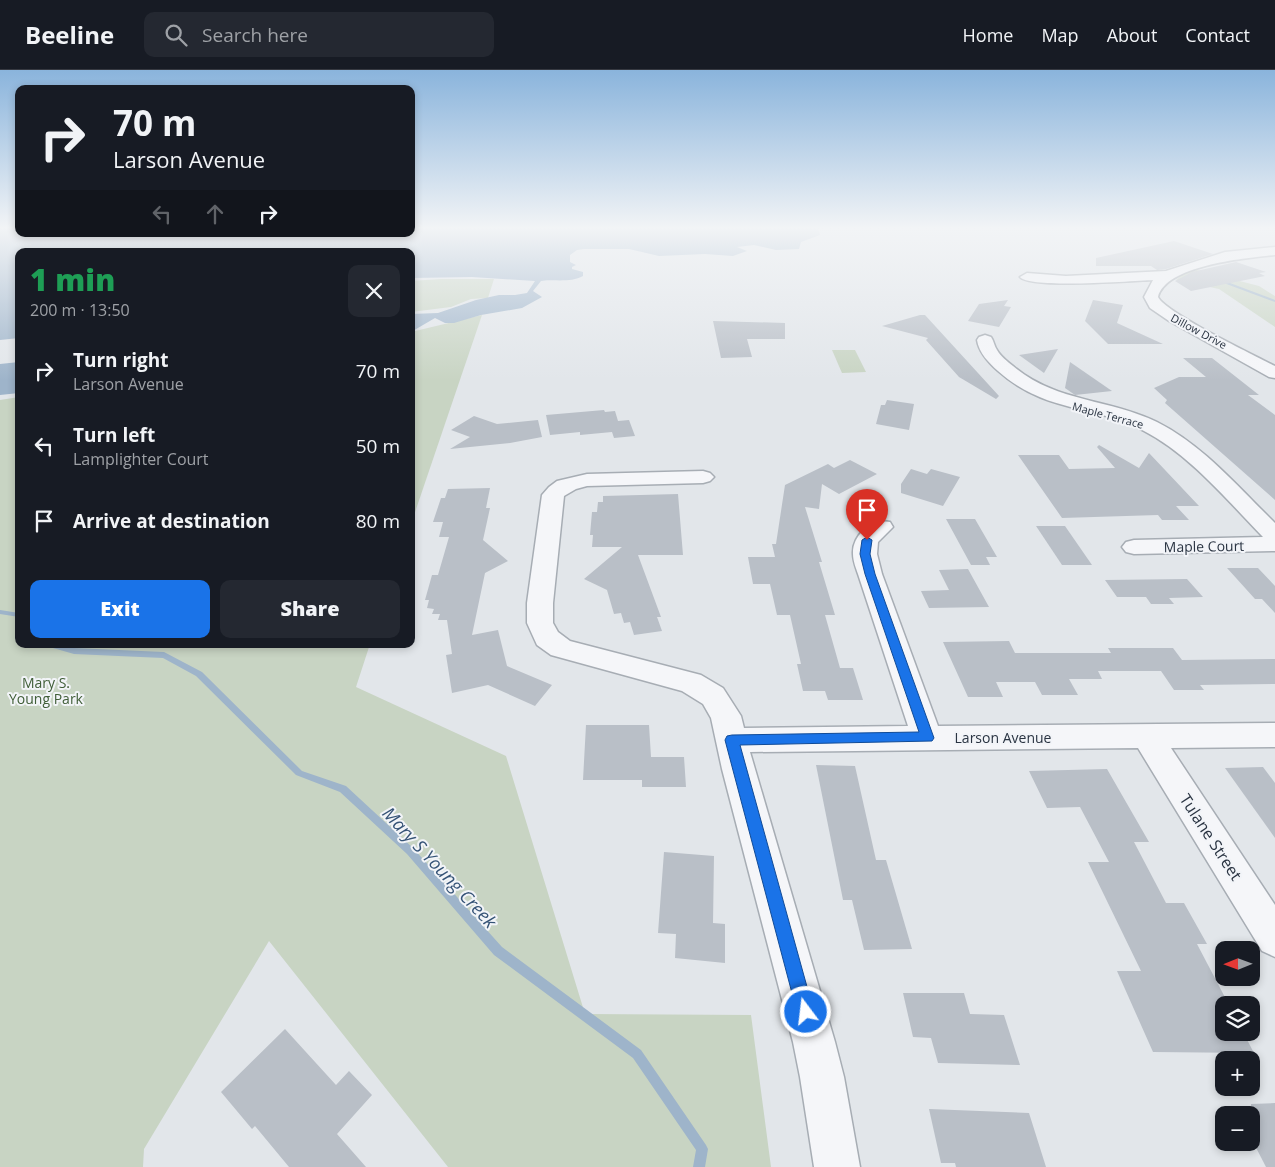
<!DOCTYPE html>
<meta charset="utf-8">
<style>
:root{--surface:#171b24;--page:#242831;--text:#f1f3f6;--muted:#9ea1a6;--line:#363941;--accent:#1a73e8}
body{margin:0;font-family:"Open Sans",sans-serif;background:var(--page);color:var(--text);height:100vh;display:flex;flex-direction:column;font-size:19px;white-space:nowrap}
*{box-sizing:border-box;margin:0}
p{font-size:16px;color:var(--muted)}
.icon{flex:none;width:28px;height:28px;fill:none;stroke:currentColor;stroke-width:2;stroke-linecap:round;stroke-linejoin:round}
.map{position:relative;flex:1;overflow:hidden}
.side{position:absolute;left:15px;top:178px;width:400px;height:400px;display:flex;flex-direction:column;background:var(--surface);border-radius:10px;box-shadow:0 2px 8px #0003}
.side>*{flex:none}
.guide{position:absolute;left:15px;top:15px;width:400px;height:152px;border-radius:10px;box-shadow:0 2px 8px #0003;background:#171b24;color:var(--text);overflow:hidden}
.needle{width:32px;rotate:269deg}
.fabs{position:absolute;left:1215px;top:871px;display:grid;gap:10px}
.fabs a{display:grid;place-items:center;width:45px;height:45px;border-radius:10px;background:var(--surface);box-shadow:0 2px 8px #0003;font-size:25px}
.pin{position:absolute;display:grid;place-items:center;width:42px;height:42px;color:#fff;margin:-51px -21px;border-radius:50% 50% 50% 0;rotate:-45deg;box-shadow:0 0 5px #0007}
.pin .icon{rotate:45deg}
.me{position:absolute;width:55px;margin:-28px;rotate:345deg;stroke-linejoin:round;filter:drop-shadow(0 0 4px #0008)}
.turn{display:flex;align-items:center;gap:18px;height:105px;padding:0 15px;font-size:22px}
.turn .icon{width:65px;height:65px;stroke-width:2.5}
.turn b{display:block;font-size:35px;line-height:42px}
.lanes{display:flex;align-items:center;height:48px;padding:0 15px;background:#0003;justify-content:center;gap:25px;direction:ltr}
.lanes .off{opacity:.35}
.round{display:grid;place-items:center;flex:none;width:52px;height:52px;border-radius:10px;background:var(--page)}
.overview{display:flex;align-items:center;justify-content:space-between;height:85px;padding:0 15px}
h1{font-size:30px;font-weight:800;line-height:38px;color:#1e9e55}
.action{display:flex;gap:10px;margin-top:auto;padding:10px 15px}
.action a{flex:1;height:58px;border-radius:10px;background:var(--accent);color:#fff;font-size:20px;font-weight:800;line-height:58px;text-align:center}
.action a+a{background:var(--page);color:var(--text)}
ul{padding:0;list-style:none}
li{display:flex;align-items:center;gap:15px;height:75px;padding:0 15px}
li div{flex:1}
li b{display:block;font-size:19px}
li em{font-style:normal}
header{display:flex;align-items:center;gap:30px;box-sizing:border-box;height:70px;padding:0 25px;background:var(--surface);border-bottom:1px solid var(--line)}
header strong{font-size:24px}
nav{display:flex;gap:28px;margin-inline-start:auto;font-size:18px}
.search{width:350px;height:45px;background:var(--page);display:flex;align-items:center;gap:12px;box-sizing:border-box;padding:0 18px;border-radius:10px;color:var(--muted);font-size:19px}
.map>svg:first-child{display:block}
.green{fill:#c8d4c3}
.water{fill:#9eb4ca}
.lines{fill:none;stroke-linecap:round;stroke-linejoin:round}
.stream{fill:#9eb4ca;fill-rule:evenodd}
.building{fill:#b9bfc7}
.minor-casing{stroke:#a7adb4;stroke-width:3}
.minor{fill:#f5f6f9;fill-rule:evenodd}
.route{fill:#1a73e8;stroke:#114b97}
.labels{text-anchor:middle;dominant-baseline:central;stroke-width:4;stroke-linejoin:round;paint-order:stroke}
.far-street-label{font-size:11px;fill:#2a3442;stroke:#f2f4f8}
.street-label{font-size:14px;fill:#2a3442;stroke:#f2f4f8}
.park-label{font-size:14px;fill:#405e38;stroke:#f2f4f8}
.near-street-label{font-size:16px;fill:#2a3442;stroke:#f2f4f8}
.near-water-label{font-size:18px;font-style:italic;fill:#355376;stroke:#f2f4f8}
</style>
<header>
<strong>Beeline</strong>
<div class="search"><svg class="icon" aria-label="search" viewBox="0 0 24 24"><circle cx="10" cy="10" r="6"/><path d="M15 15l6 6"/></svg>Search here</div>
<nav><a>Home</a><a>Map</a><a>About</a><a>Contact</a></nav>
</header>
<div class="map">
<svg width="1275" height="1097" viewBox="0 0 1275 1097">
<rect width="100%" height="100%" fill="#e2e6ea"/>
<g class="green">
<polygon points="1197,200 1259,216 1275,226 1275,257 1219,219 1176,210 1183,204"/>
<polygon points="441,209 494,209 488,228 471,229 451,237 411,242 411,211"/>
<polygon points="482,245 411,454 411,262"/>
<polygon points="832,280 855,280 866,302 842,303"/>
<polygon points="19,327 19,574 370,574 356,617 506,686 585,944 751,945 771,1097 448,1097 269,871 144,1079 143,1097 0,1097 0,330"/>
</g>
<g class="water">
<path d="M0 157H19V164H411V157H821L818 158 820 165 801 172 799 179 776 180 754 175 737 177 747 181 733 186 705 184 659 186 629 179H584L577 180 570 185V192L576 195 572 197V199L583 202V206C571 213 555 209 541 211L533 221 542 227 522 238 481 245 454 253H445L435 248 411 262V244L438 243 476 230 499 225H515L527 223 535 211 472 207 411 208V181H19V268L0 270Z"/>
<polygon points="19,292 19,323 0,325 0,294"/>
</g>
<g class="lines">
<g class="stream">
<polygon points="1222,210 1275,230 1275,232 1221,212 1220,211"/>
<polygon points="0,540 19,543 19,547 0,544"/>
<polygon points="45,574 57,574 74,578 164,582 202,602 302,701 346,716 413,778 502,877 641,980 706,1075 708,1079 705,1097 693,1097 696,1080 633,988 494,885 407,784 340,722 296,705 196,606 163,588 74,584 46,576"/>
</g>
</g>
<g class="building">
<polygon points="1174,171 1213,184 1166,199 1157,200 1151,196 1096,196 1096,188"/>
<polygon points="1236,192 1266,202 1259,203 1265,206 1191,221 1175,211 1192,202"/>
<polygon points="1008,230 1004,236 1011,237 999,257 968,251 979,234"/>
<polygon points="1093,230 1123,235 1117,253 1163,274 1108,274 1085,251"/>
<polygon points="920,245 925,245 999,326 996,329 959,307 926,270 928,268 882,256"/>
<polygon points="713,251 785,253 785,269 747,269 752,287 721,288"/>
<polygon points="1058,279 1044,303 1019,285"/>
<polygon points="1183,288 1212,288 1259,325 1248,325 1275,345 1275,430 1165,333 1167,330 1154,318 1179,307 1206,307"/>
<polygon points="1070,292 1112,321 1075,325 1065,318"/>
<polygon points="887,330 914,334 909,360 876,354 881,335 885,335"/>
<polygon points="604,340 605,342 615,341 618,351 629,350 635,366 614,368 612,362 580,365 580,362 550,365 546,345"/>
<polygon points="474,346 497,354 538,350 542,367 510,373 450,379 470,367 451,360"/>
<polygon points="1099,375 1139,398 1149,383 1199,436 1176,436 1189,450 1162,450 1158,445 1062,448 1018,385 1059,385 1069,399 1115,398 1097,377"/>
<polygon points="850,390 877,404 839,424 822,414 819,439 805,437 822,492 819,492 835,545 825,545 840,598 853,598 863,630 828,630 825,621 803,621 797,594 801,594 790,545 777,545 770,514 753,514 748,487 775,487 772,474 776,474 785,415 828,394 834,398"/>
<polygon points="911,399 927,404 931,399 960,407 943,436 901,423 901,414"/>
<polygon points="490,418 486,438 490,438 483,470 508,491 485,503 472,565 498,560 507,596 552,615 535,636 488,615 452,623 446,585 452,584 447,550 438,550 440,544 432,544 434,539 427,538 429,530 425,530 432,505 438,505 449,467 439,467 443,452 433,452 441,428 445,428 448,419"/>
<polygon points="678,424 683,485 638,485 661,547 657,547 662,561 634,565 630,552 624,553 621,543 614,544 607,520 584,509 622,477 592,477 593,465 590,465 592,442 597,442 598,432 603,432 603,426"/>
<polygon points="946,449 975,449 997,487 986,487 990,495 971,495"/>
<polygon points="1036,456 1065,456 1092,495 1062,495"/>
<polygon points="1227,498 1258,498 1275,516 1275,543 1262,529 1255,529"/>
<polygon points="968,499 989,537 929,538 921,521 949,520 939,500"/>
<polygon points="1187,509 1203,527 1169,528 1174,534 1151,534 1146,527 1117,527 1105,510"/>
<polygon points="1009,571 1015,583 1111,583 1108,578 1173,578 1182,590 1275,589 1275,614 1200,615 1204,620 1174,620 1161,601 1098,601 1102,609 1069,609 1078,625 1042,625 1035,612 996,612 1003,627 968,627 943,572"/>
<polygon points="586,655 649,655 651,687 684,687 686,717 642,717 642,710 583,710"/>
<polygon points="816,695 855,696 876,790 886,790 912,879 864,880 852,830 843,830"/>
<polygon points="1263,697 1275,713 1275,768 1225,698"/>
<polygon points="1107,699 1149,772 1134,772 1166,833 1184,833 1207,874 1197,874 1229,935 1224,935 1224,962 1243,962 1254,983 1153,982 1117,901 1141,901 1088,792 1109,792 1080,737 1047,738 1029,701"/>
<polygon points="664,782 714,786 713,853 725,854 725,893 675,888 676,864 658,863"/>
<polygon points="903,923 964,923 970,944 1004,945 1020,995 938,993 931,968 913,967"/>
<polygon points="285,959 336,1015 349,1001 372,1025 337,1064 366,1097 289,1097 255,1056 252,1059 221,1022"/>
<polygon points="1275,1033 1275,1097 1266,1097 1251,1068 1251,1034"/>
<polygon points="929,1039 1029,1043 1046,1097 956,1097 955,1093 941,1093"/>
</g>
<g class="lines">
<defs>
<g id="minor">
<path d="M1275 177V185C1247 188 1166 195 1158 227 1166 243 1254 285 1275 296V308L1269 307 1169 251 1150 238 1144 227 1153 210C1133 211 1030 219 1020 207L1027 203 1066 206 1166 201 1225 182Z"/>
<path d="M985 265 991 267C994 271 994 276 997 280 1001 287 1007 291 1013 296 1055 332 1110 329 1157 352 1203 375 1239 418 1275 453V481L1134 484 1126 482 1122 477 1126 472 1134 470 1263 467C1228 431 1189 384 1144 361 1094 334 1046 344 998 301 989 293 979 283 977 270L979 267Z"/>
<path d="M703 401 710 403 714 407 710 411 703 413 587 416 576 419 564 426 553 533V553L558 562 570 571 701 605 723 618 741 646 744 658 908 656 858 504C856 498 853 491 853 484 852 465 872 448 890 452L893 457 878 472 877 484 882 504 938 656 1275 653V677L1171 678 1275 835V887L1262 881 1138 678 750 682 835 972 844 1007 860 1097H814L800 1007 793 972 722 699 711 648 703 634 682 621 551 585 537 575 527 553V533L542 425 549 417 557 411 587 404Z"/>
</g>
</defs>
<use href="#minor" class="minor-casing"/>
<use href="#minor" class="minor"/>
</g>
<linearGradient id="sky" x2="0" y2="1"><stop stop-color="#8ab4dc"/><stop offset="0.51" stop-color="#f2f4f6"/><stop offset="1" stop-color="#f2f4f6" stop-opacity="0"/></linearGradient>
<rect width="1275" height="310" fill="url(#sky)"/>
<polygon class="route" points="867,467 872,470 870,484 875,504 934,668 932,671 740,675 814,942 812,949 806,951 799,949 797,942 725,670 727,666 732,665 919,662 865,504 860,484 862,470"/>
<g class="labels">
<g class="far-street-label">
<text transform="translate(1199 261) rotate(28)">Dillow Drive</text>
<text transform="translate(1108 345) rotate(15)">Maple Terrace</text>
</g>
<g class="street-label">
<text transform="translate(1204 476) rotate(-1)">Maple Court</text>
<text x="1003" y="667">Larson Avenue</text>
</g>
<g class="park-label">
<text x="46" y="612">Mary S.<tspan x="46" dy="16">Young Park</tspan></text>
</g>
<g class="near-street-label">
<text transform="translate(1211 767) rotate(57)">Tulane Street</text>
</g>
<g class="near-water-label">
<text transform="translate(440 797) rotate(47)">Mary S Young Creek</text>
</g>
</g>
</svg>
<div class="fabs">
<a><svg class="needle" viewBox="-14 -14 28 28"><path d="M0-13l5 13h-10z" fill="#e53935"/><path d="M0 13l5-13h-10z" fill="#9ea1a6"/></svg></a>
<a><svg class="icon" aria-label="layers" viewBox="0 0 24 24"><path d="M12 4l9 5-9 5-9-5zM3 14l9 5 9-5"/></svg></a>
<a>+</a>
<a>−</a>
</div>
<div class="pin" style="left:867px;top:470px;background:#d93025"><svg class="icon" aria-label="arrive" viewBox="0 0 24 24"><path d="M6 21V4h12l-3 4 3 4H6"/></svg></div>
<svg class="me" style="left:806px;top:942px" viewBox="-20 -20 40 40"><circle r="17" fill="#1a73e8" stroke="#fff" stroke-width="3"/><path d="M0-11L8 9 0 5-8 9z" fill="#fff"/></svg>
<div class="guide">
<div class="turn"><svg class="icon" aria-label="right" viewBox="0 0 24 24"><path d="M7 20v-9h11M14 6l5 5-5 5"/></svg><div><b>70 m</b>Larson Avenue</div></div>
<div class="lanes"><svg class="icon off" aria-label="left" viewBox="0 0 24 24"><path d="M17 20v-9H6M10 6l-5 5 5 5"/></svg><svg class="icon off" aria-label="ahead" viewBox="0 0 24 24"><path d="M12 20V5M6 11l6-6 6 6"/></svg><svg class="icon" aria-label="right" viewBox="0 0 24 24"><path d="M7 20v-9h11M14 6l5 5-5 5"/></svg></div>
</div>
<section class="side">
<div class="overview"><div><h1>1 min</h1><p>200 m · 13:50</p></div><a class="round"><svg class="icon" aria-label="close" viewBox="0 0 24 24"><path d="M6 6l12 12M18 6L6 18"/></svg></a></div>
<ul>
<li><svg class="icon" aria-label="right" viewBox="0 0 24 24"><path d="M7 20v-9h11M14 6l5 5-5 5"/></svg><div><b>Turn right</b><p>Larson Avenue</p></div><em>70 m</em></li>
<li><svg class="icon" aria-label="left" viewBox="0 0 24 24"><path d="M17 20v-9H6M10 6l-5 5 5 5"/></svg><div><b>Turn left</b><p>Lamplighter Court</p></div><em>50 m</em></li>
<li><svg class="icon" aria-label="arrive" viewBox="0 0 24 24"><path d="M6 21V4h12l-3 4 3 4H6"/></svg><div><b>Arrive at destination</b></div><em>80 m</em></li>
</ul>
<div class="action"><a>Exit</a><a>Share</a></div>
</section>
</div>
